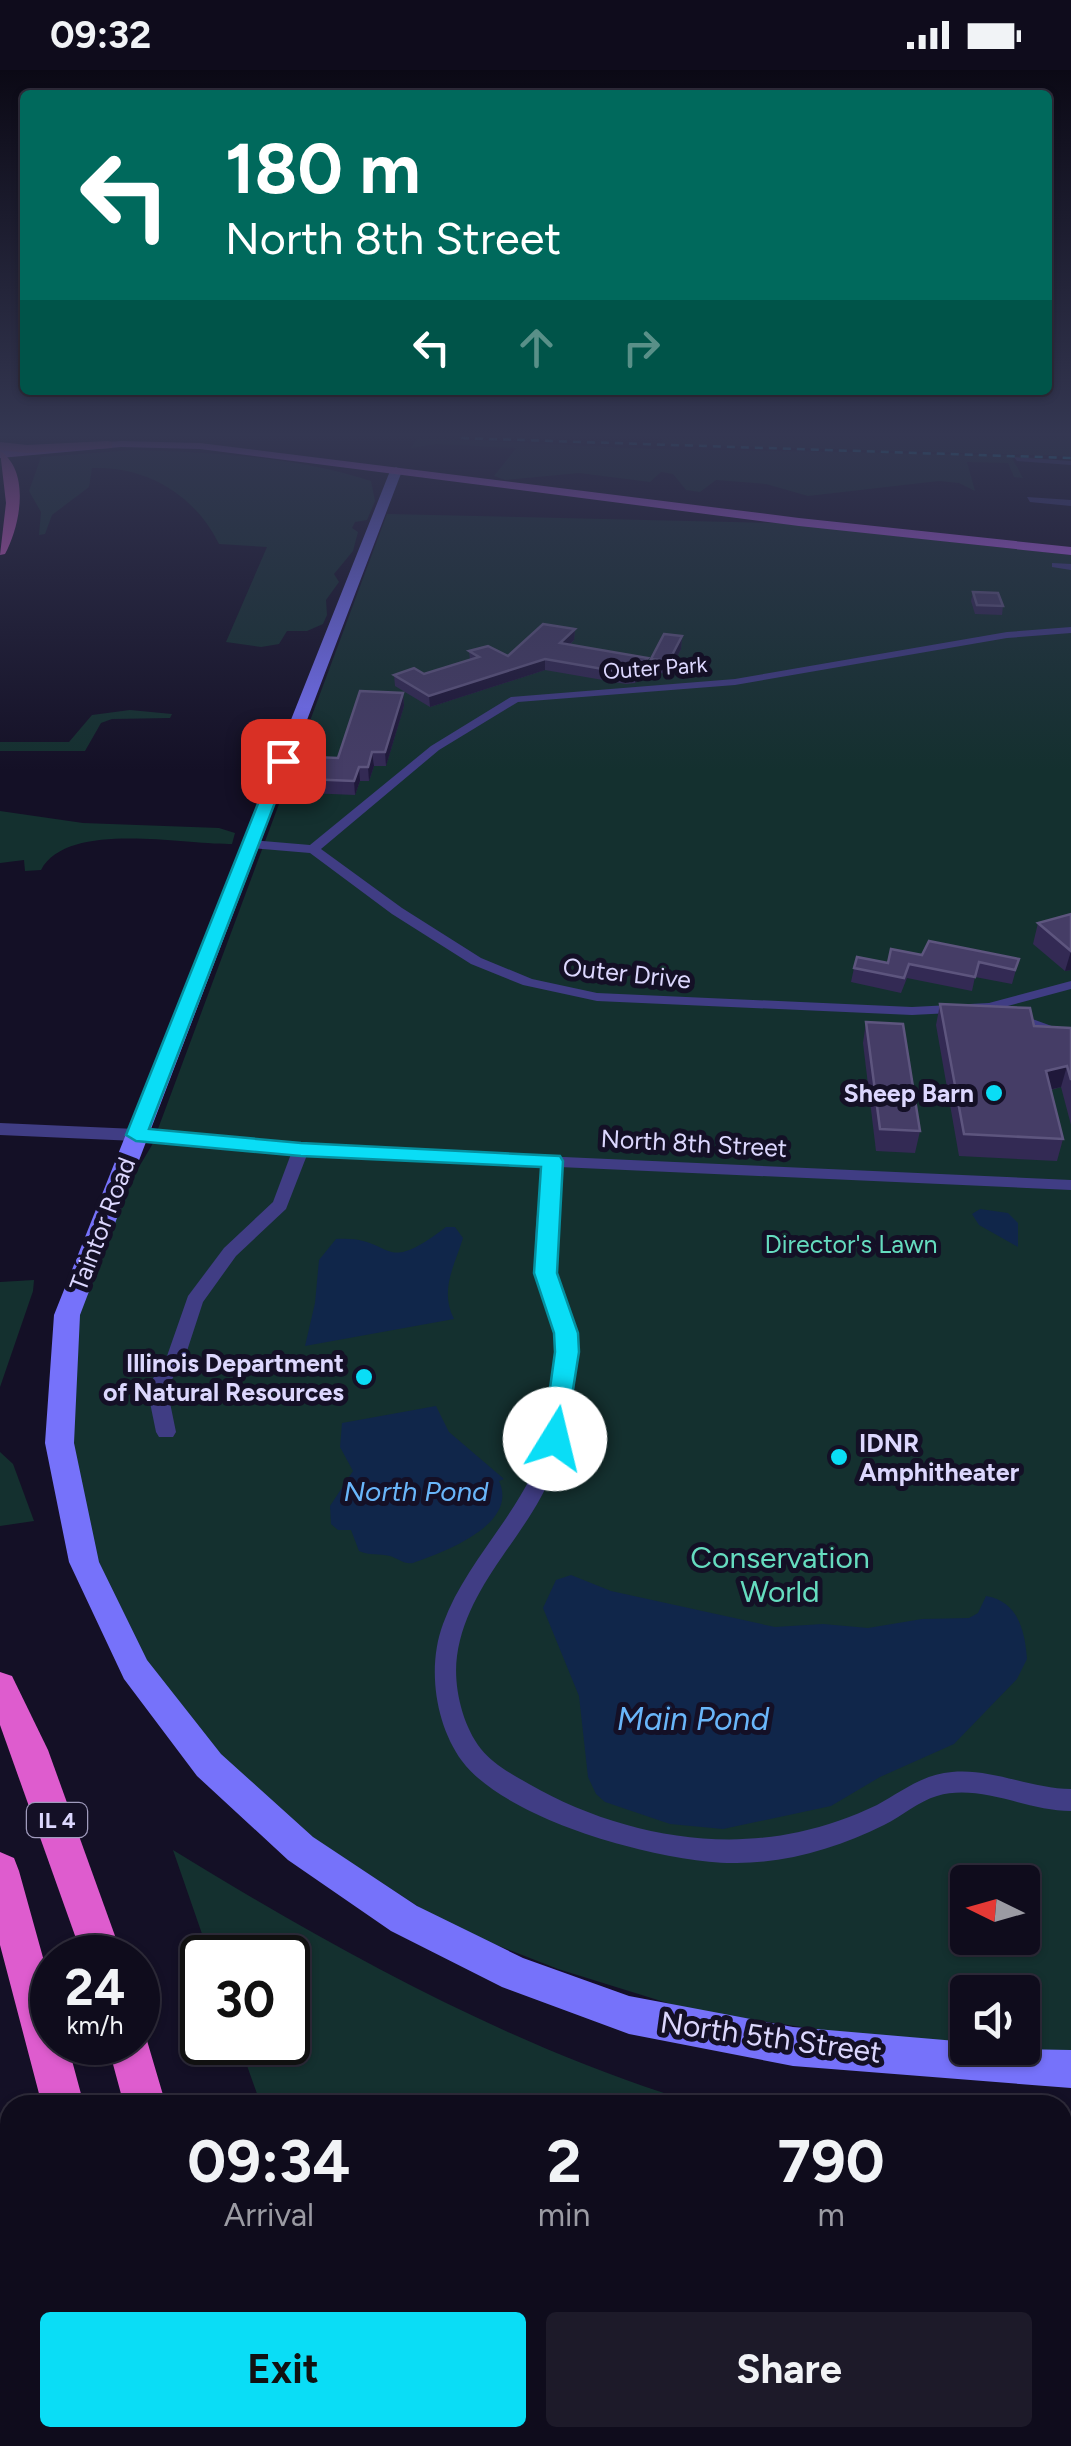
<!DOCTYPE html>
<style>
:root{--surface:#0f0c1c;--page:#1d1a29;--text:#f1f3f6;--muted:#9b9ba3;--line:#2f2c3b;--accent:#0addf6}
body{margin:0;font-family:Figtree,sans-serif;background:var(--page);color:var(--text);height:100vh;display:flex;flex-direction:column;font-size:38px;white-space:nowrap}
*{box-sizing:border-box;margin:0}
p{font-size:32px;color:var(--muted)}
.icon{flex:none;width:55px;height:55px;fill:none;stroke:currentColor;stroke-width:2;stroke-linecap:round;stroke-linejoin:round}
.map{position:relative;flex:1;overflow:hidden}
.drawer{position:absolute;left:0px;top:2025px;width:1072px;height:352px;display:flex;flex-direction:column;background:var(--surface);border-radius:30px 30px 0 0;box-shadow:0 2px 8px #0004,0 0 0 2px var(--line)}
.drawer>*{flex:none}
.top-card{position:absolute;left:20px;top:20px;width:1032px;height:305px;border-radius:10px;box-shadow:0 2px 8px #0004,0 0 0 2px var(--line);background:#00695c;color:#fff;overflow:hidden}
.needle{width:65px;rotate:275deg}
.buttons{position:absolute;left:950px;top:1795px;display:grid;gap:20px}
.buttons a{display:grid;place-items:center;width:90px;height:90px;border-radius:10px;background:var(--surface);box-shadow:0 2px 8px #0004,0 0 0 2px var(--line);font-size:50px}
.speed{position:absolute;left:30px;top:1865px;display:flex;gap:20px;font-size:50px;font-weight:700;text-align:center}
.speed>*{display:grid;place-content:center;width:130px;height:130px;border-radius:50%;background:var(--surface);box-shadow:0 2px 8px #0004,0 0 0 2px var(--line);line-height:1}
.speed small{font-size:25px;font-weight:400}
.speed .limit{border:5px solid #111;border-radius:15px;background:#fff;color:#111}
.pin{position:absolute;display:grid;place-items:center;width:85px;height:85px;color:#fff;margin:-42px;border-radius:20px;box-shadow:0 5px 15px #0006}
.me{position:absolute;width:110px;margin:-55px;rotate:9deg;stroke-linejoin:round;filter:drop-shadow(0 0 8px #0008)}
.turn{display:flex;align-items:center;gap:35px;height:210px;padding:0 40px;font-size:45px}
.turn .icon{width:130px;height:130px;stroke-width:2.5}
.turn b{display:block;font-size:70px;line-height:85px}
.lanes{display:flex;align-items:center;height:95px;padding:0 40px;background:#0003;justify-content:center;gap:50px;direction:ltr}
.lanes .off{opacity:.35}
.eta{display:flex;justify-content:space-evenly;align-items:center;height:170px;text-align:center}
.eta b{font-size:60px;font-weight:700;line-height:70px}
.primary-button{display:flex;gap:20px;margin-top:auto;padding:20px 40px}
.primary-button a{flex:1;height:115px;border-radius:10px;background:var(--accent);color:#111;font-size:40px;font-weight:700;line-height:115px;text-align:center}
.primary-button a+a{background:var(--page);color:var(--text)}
.status{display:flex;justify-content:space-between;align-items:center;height:70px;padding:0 50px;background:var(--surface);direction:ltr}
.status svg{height:28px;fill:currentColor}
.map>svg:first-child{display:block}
.green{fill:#14302f;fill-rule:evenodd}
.water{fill:#10264a}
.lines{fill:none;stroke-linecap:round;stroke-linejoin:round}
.minor{fill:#403d84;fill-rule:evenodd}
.tertiary{fill:#403d84;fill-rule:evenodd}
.secondary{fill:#7672fa;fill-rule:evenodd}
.primary{fill:#c262f9;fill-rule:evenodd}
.trunk{fill:#de5cce;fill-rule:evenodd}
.rail{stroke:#0addf6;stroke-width:2.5;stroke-dasharray:8 6;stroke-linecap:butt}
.wall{fill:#332a54}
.shaded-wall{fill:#1f183a}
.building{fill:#453d66;stroke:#5d557e;stroke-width:2.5}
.route{fill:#0addf6;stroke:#0690a0;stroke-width:2.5}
.poi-dot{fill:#0addf6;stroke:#141026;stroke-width:4}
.labels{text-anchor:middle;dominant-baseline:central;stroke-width:10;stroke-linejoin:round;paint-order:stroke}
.far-street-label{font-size:22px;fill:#dcd7fe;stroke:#141026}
.shield{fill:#141026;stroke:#a09bbd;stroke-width:2.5}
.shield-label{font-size:22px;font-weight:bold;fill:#dcd7fe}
.street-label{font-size:25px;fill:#dcd7fe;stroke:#141026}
.poi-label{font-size:25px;font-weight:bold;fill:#dcd7fe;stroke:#141026;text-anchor:end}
.park-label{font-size:25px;fill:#65dcbf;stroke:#141026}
.water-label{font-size:28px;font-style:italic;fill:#69b6fa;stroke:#141026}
.near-park-label{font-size:30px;fill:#65dcbf;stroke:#141026}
.near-street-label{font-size:30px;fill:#dcd7fe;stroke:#141026}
.near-water-label{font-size:32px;font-style:italic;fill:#69b6fa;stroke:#141026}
</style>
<div class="status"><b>09:32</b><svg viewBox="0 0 49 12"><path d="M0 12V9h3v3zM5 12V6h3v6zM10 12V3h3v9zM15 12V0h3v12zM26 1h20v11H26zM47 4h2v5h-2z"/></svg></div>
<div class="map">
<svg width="1071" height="2376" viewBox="0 0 1071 2376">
<rect width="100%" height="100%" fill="#141026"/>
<g class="green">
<polygon points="417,368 655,379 1011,385 1071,392 1012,388 1023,408 1014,407 1008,393 967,392 975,421 959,413 939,411 808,426 766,414 716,410 700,422 686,420 673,404 661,402 650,412 579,403 505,410 494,406 516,378 437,374 411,378"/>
<polygon points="662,368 1071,368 1071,386 662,374"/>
<path d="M133 380C211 382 296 387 371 411L375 431 367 450 355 452 352 458 358 462 353 481 334 504 339 512 326 530 327 545 323 554 307 561H287L279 574 261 577 226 572 267 477 219 474C195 425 147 396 92 398L89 417 52 445 45 464 39 465 41 442 29 421 41 387Z"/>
<path d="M387 444 780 453 1071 485V1982L1011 1978H1022V1922H968L967 1974 854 1965 690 1940 558 1899 448 1856 255 1730 124 1564 82 1459 66 1341 79 1239 130 1112 152 1075ZM968 1812H1022V1868H968Z"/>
<polygon points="130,640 172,644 170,648 112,649 101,653 85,681 0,681 0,672 69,672 92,645"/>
<path d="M0 741 83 753 219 758 235 763 232 774C183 775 68 750 41 800L25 801 24 790 0 793Z"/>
<polygon points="34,1210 33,1221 0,1317 0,1212"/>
<polygon points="0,1382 13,1394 34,1451 0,1456"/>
<path d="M173 1780C324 1873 495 1968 664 2023 687 2031 715 2031 739 2035H261L239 1973 288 1972V1888L210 1887Z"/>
<polygon points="10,2221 10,2368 73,2368 77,2376 0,2376 0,2229"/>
<polygon points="1071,2291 1071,2376 1013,2376 1018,2368 1062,2368 1063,2302"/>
<polygon points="321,2368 611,2368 612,2376 324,2376"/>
</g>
<g class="water">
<polygon points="980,1139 1008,1143 1018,1153 1018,1177 979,1155 972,1144"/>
<path d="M446 1157H455L463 1168C455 1195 439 1220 454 1249L305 1276 315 1233 319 1190 336 1169C397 1165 378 1209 446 1157Z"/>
<path d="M436 1336 449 1362 504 1409 499 1411C520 1456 438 1484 413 1493 405 1495 397 1488 390 1486 379 1483 370 1486 359 1481L351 1460H338L331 1454 330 1436 353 1401 340 1377 342 1353Z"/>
<path d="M571 1505 611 1521 775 1557 823 1554 868 1558 922 1549 969 1548 978 1543 986 1526C1018 1531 1025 1561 1027 1589L1017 1609 954 1674 880 1707 831 1736 723 1759 670 1754 605 1732 596 1724 588 1707 579 1626 543 1538 556 1510Z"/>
</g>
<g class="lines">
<g class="minor">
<polygon points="1014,387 1071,391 1071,395 1017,391"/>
<polygon points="1027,427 1071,430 1071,436 1030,432"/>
<polygon points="1052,493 1071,494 1071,500 1052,497"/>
<polygon points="1071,557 1071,563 1007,568 735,615 518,632 439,680 321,779 402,838 481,888 532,909 597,923 912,937 989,933 1071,911 1071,919 989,941 912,945 597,931 523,915 471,894 392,844 310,783 250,778 244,774 250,770 310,775 431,676 511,627 735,609 1007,562"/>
<polygon points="1013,942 1071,963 1071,972 1008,949 1006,946"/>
<path d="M136 1060 301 1075 1071 1110V1120L559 1097C555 1131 549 1168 555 1202 558 1220 567 1235 572 1252 579 1277 577 1302 573 1327 567 1362 559 1395 541 1427 512 1480 466 1523 457 1586 453 1615 462 1655 481 1679 493 1694 513 1705 529 1714 609 1760 708 1782 799 1762 826 1756 852 1747 877 1735 901 1722 923 1704 952 1702 992 1698 1031 1719 1071 1719V1741C1027 1741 980 1713 937 1726 919 1731 902 1746 884 1755 838 1778 784 1794 732 1793 660 1792 507 1751 462 1691 435 1654 427 1597 443 1554 468 1485 530 1436 547 1363 555 1330 563 1293 555 1259 551 1239 540 1221 537 1201 532 1167 539 1131 543 1096L307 1085 286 1139 236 1186 203 1232 185 1287 167 1318 176 1362 173 1367H159L156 1362 147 1318 167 1286 188 1226 224 1178 273 1132 291 1084 130 1069 128 1065Z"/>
</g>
<polygon class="tertiary" points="0,1053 136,1059 146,1065 136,1071 0,1065"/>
<polygon class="secondary" points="396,397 402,401 80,1245 74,1373 99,1492 147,1590 221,1684 313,1767 417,1836 523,1888 629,1926 793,1957 968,1972 968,1978 1071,1980 1071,2018 793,1996 629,1964 502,1917 391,1861 288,1790 197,1706 124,1609 69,1492 45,1373 54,1245 390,401"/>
<polygon class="primary" points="121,371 200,373 799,448 1071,477 1071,485 799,456 200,379 121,377 0,388 0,380"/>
<g class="trunk">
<polygon points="108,371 112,372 112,378 27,383 0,380 0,372 27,375"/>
<path d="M0 381C31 401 20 457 5 484L0 485 6 433Z"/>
<polygon points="0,1602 12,1606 48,1680 123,1888 83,1888 0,1655"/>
<polygon points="0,1782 14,1788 19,1801 52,1920 52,1972 67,1972 84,2035 42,2035 0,1875"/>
<polygon points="138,1955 143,1957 166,2035 124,2035 107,1972 138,1972"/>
<polygon points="104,2368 152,2368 154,2376 104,2376"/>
<polygon points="195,2368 243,2368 245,2376 195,2376"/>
</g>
<polyline class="rail" points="461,368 1071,388"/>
</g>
<g class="wall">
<polygon points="973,522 1003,536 1002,545 975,544 971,531"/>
<polygon points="575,559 574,570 570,575 648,588 648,599 635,613 626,614 545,600 430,637 395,616 394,605 424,604 470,590 469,581 508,586"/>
<polygon points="682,566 681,579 668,604 650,602 651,589"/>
<polygon points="403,623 404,636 386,696 374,696 369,711 360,711 355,725 308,723 306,709 338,688"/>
<polygon points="1071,844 1071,900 1065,901 1033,874 1038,853"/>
<polygon points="922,885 1019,889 1012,914 975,907 972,921 907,908 901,923 851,912 854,898 888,893"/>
<polygon points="940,934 1034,956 1071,958 1071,1055 1061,1017 1051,1020 1063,1069 1057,1091 959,1086 936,955"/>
<polygon points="866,952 920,1061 915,1083 876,1081 863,973"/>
</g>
<g class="shaded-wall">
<polygon points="575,559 574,570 560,584 560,573"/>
<polygon points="682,566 681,579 668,604 669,591"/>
<polygon points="648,588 648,599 635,613 635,602"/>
<polygon points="545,589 545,600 430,637 429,626"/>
<polygon points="403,623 404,636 386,696 385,682"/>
<polygon points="372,682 374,696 369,711 368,697"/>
<polygon points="359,697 360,711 355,725 354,711"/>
<polygon points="1071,881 1071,900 1065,901"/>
<polygon points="1067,996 1061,1017 1040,1022 1046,1001"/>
</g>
<g class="building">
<polygon points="973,522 998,523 1003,536 977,535"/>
<polygon points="543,554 575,559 560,573 648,588 635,602 626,603 545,589 429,626 394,605 414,598 424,604 479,587 469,581 488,576 508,586"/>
<polygon points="664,564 682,566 669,591 651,589"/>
<polygon points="360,621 403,623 385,682 372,682 368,697 359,697 354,711 306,709 315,687 338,688"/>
<polygon points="1071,844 1071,881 1038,853"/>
<polygon points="929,871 1019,889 1015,900 979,892 975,907 909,894 904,908 854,898 857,887 888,893 891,879 922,885"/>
<polygon points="940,934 1030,938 1034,956 1071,958 1071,1010 1067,996 1046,1001 1063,1069 964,1064"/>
<polygon points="866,952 903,954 920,1061 880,1059"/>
</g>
<linearGradient id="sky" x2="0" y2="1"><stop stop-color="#0b0915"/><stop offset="0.52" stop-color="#343752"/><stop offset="1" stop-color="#343752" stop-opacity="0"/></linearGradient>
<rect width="1071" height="701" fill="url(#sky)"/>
<polygon class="route" points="283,686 291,691 149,1059 301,1073 560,1086 563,1091 557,1203 578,1263 579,1282 564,1376 546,1376 543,1369 555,1282 554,1263 534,1203 541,1097 301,1086 136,1071 126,1065 275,691"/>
<g class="poi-dot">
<circle cx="994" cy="1023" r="10"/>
<circle cx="364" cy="1307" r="10"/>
<circle cx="839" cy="1387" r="10"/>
</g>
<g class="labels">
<g class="far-street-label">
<text transform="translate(655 598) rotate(-4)">Outer Park</text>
</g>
<rect class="shield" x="27" y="1733" width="60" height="34" rx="8"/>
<g class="shield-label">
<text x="57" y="1750">IL 4</text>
</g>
<g class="street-label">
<text transform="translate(627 903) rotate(6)">Outer Drive</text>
<text transform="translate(694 1073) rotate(3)">North 8th Street</text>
<text transform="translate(102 1154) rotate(-69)">Taintor Road</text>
</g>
<g class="poi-label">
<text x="974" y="1023">Sheep Barn</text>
<text x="344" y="1293">Illinois Department<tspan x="344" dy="29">of Natural Resources</tspan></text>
<text x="859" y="1373" text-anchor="start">IDNR<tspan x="859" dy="29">Amphitheater</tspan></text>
</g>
<g class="park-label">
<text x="851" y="1174">Director's Lawn</text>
</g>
<g class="water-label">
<text x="416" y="1421">North Pond</text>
</g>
<g class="near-park-label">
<text x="780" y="1487">Conservation<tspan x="780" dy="34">World</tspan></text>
</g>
<g class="near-street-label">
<text transform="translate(771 1967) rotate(8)">North 5th Street</text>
</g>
<g class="near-water-label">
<text x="693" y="1649">Main Pond</text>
</g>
</g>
</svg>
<div class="buttons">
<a><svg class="needle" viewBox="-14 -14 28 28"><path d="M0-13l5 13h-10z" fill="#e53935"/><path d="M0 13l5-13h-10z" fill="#9b9ba3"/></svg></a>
<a><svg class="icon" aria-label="sound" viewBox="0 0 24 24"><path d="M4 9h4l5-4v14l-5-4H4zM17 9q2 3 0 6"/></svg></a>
</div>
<div class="speed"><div>24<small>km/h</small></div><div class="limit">30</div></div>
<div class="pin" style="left:283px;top:691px;background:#d93025"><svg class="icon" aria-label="arrive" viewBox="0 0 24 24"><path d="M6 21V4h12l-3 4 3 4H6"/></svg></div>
<svg class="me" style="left:555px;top:1369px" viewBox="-20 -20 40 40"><circle r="19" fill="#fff"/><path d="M0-13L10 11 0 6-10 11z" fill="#0addf6"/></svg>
<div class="top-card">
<div class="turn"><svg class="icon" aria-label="left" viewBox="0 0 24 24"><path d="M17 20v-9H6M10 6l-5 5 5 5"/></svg><div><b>180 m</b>North 8th Street</div></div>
<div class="lanes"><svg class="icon" aria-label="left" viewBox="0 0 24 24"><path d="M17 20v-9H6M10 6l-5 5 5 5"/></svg><svg class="icon off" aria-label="ahead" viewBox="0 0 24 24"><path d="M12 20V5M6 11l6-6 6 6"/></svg><svg class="icon off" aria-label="right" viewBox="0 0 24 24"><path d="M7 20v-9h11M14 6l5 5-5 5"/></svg></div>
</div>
<section class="drawer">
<div class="eta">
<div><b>09:34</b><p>Arrival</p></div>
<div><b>2</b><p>min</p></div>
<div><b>790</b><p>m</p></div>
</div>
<div class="primary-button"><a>Exit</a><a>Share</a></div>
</section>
</div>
